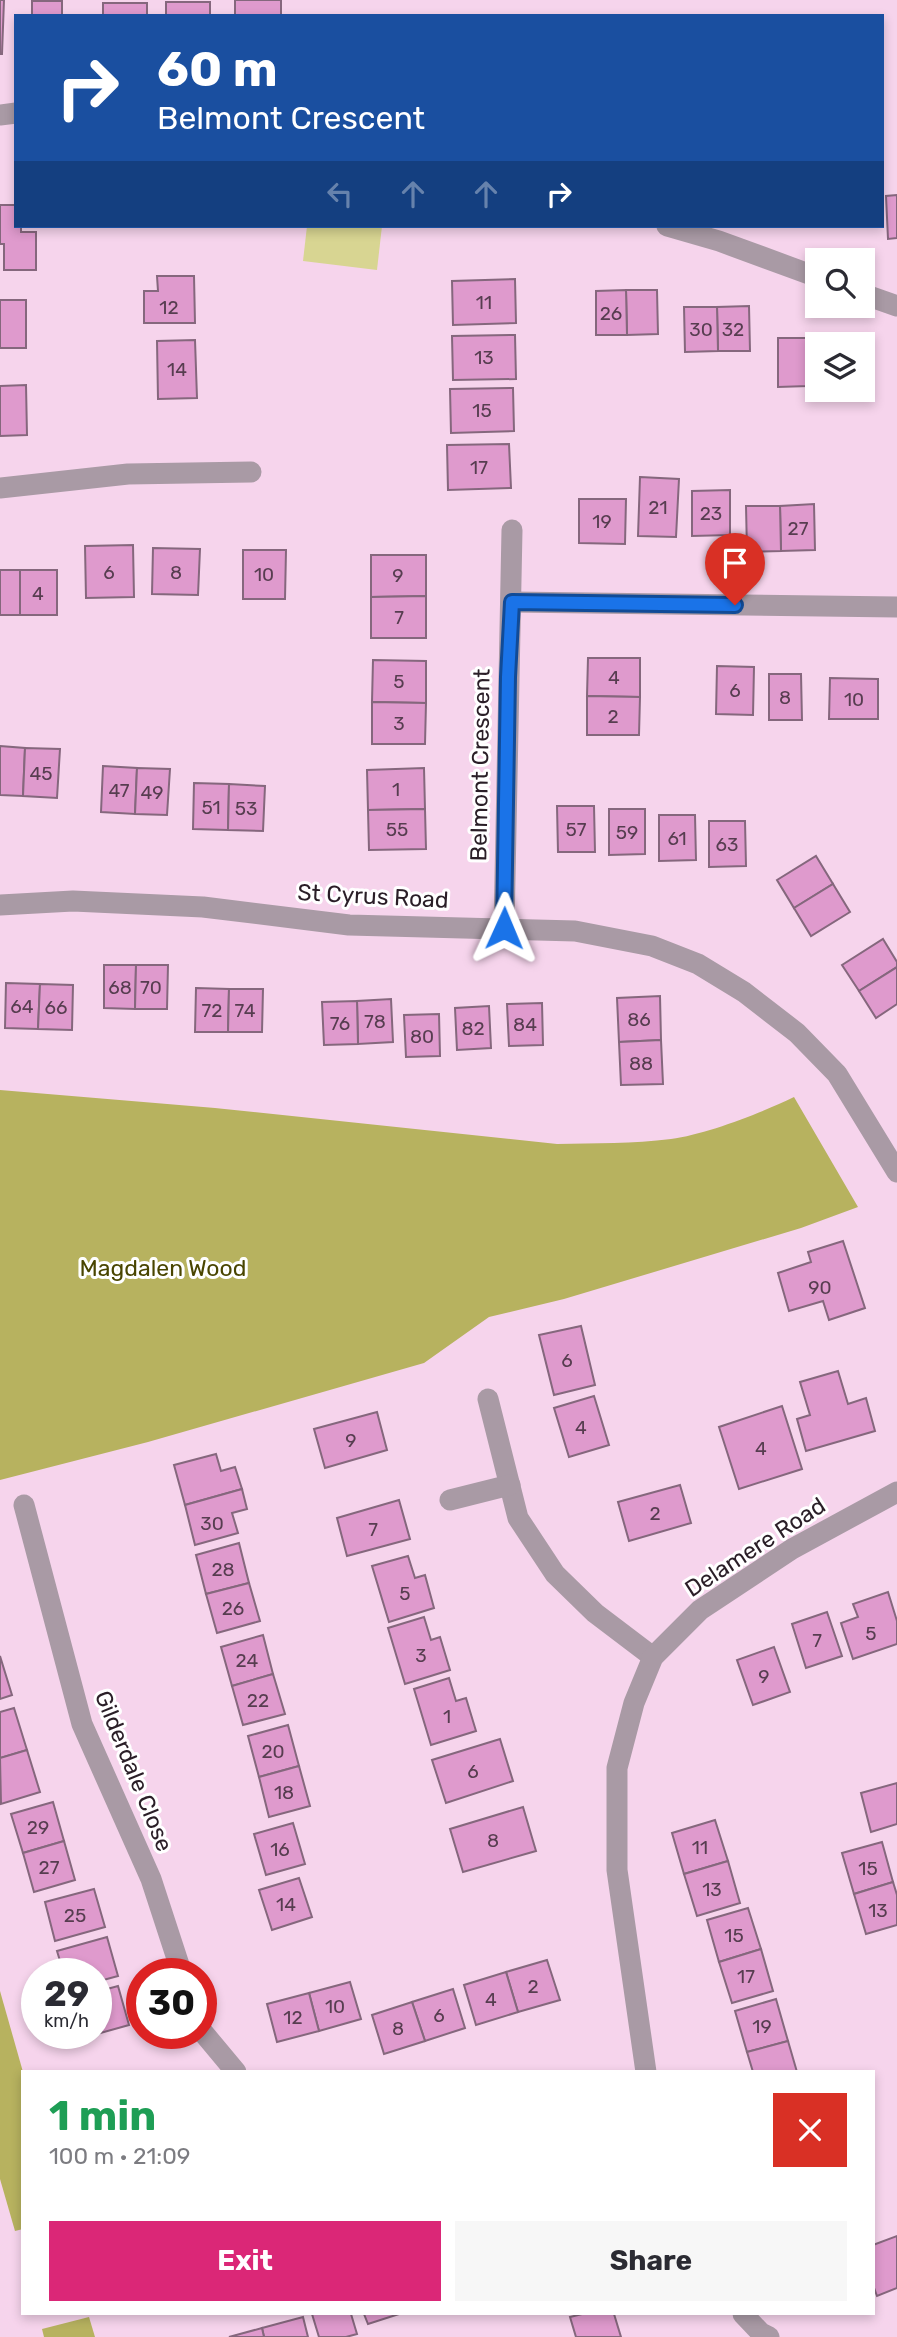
<!DOCTYPE html>
<meta charset="utf-8">
<style>
:root{--surface:#fff;--page:#f7f7f7;--text:#2b2b33;--muted:#7c7c81;--accent:#db2777}
body{margin:0;font-family:Rubik,sans-serif;background:var(--page);color:var(--text);height:100vh;display:flex;flex-direction:column;font-size:26px;white-space:nowrap}
*{box-sizing:border-box;margin:0}
p{font-size:23px;color:var(--muted)}
.icon{flex:none;width:38px;height:38px;fill:none;stroke:currentColor;stroke-width:2;stroke-linecap:round;stroke-linejoin:round}
.map{position:relative;flex:1;overflow:hidden}
.side{position:absolute;left:21px;top:2070px;width:854px;height:245px;display:flex;flex-direction:column;background:var(--surface);border-radius:0px;box-shadow:0 4px 10px #0003}
.side>*{flex:none}
.guide{position:absolute;left:14px;top:14px;width:870px;height:214px;border-radius:0px;box-shadow:0 4px 10px #0003;background:#1a4fa0;color:#fff;overflow:hidden}
.fabs{position:absolute;left:805px;top:248px;display:grid;gap:14px}
.fabs a{display:grid;place-items:center;width:70px;height:70px;border-radius:0px;background:var(--surface);box-shadow:0 4px 10px #0003;font-size:35px}
.speed{position:absolute;left:21px;top:1958px;display:flex;gap:14px;font-size:35px;font-weight:700;text-align:center}
.speed>*{display:grid;place-content:center;width:91px;height:91px;border-radius:50%;background:var(--surface);box-shadow:0 4px 10px #0003;line-height:1}
.speed small{font-size:18px;font-weight:400}
.speed .limit{border:10px solid #d22;background:#fff;color:#111}
.pin{position:absolute;display:grid;place-items:center;width:60px;height:60px;color:#fff;margin:-72px -30px;border-radius:50% 50% 50% 0;rotate:-45deg;box-shadow:0 0 7px #0007}
.pin .icon{rotate:45deg}
.me{position:absolute;width:77px;margin:-38px;rotate:1deg;stroke-linejoin:round;filter:drop-shadow(0 0 5px #0008)}
.turn{display:flex;align-items:center;gap:24px;height:147px;padding:0 28px;font-size:32px}
.turn .icon{width:91px;height:91px;stroke-width:2.5}
.turn b{display:block;font-size:49px;line-height:60px}
.lanes{display:flex;align-items:center;height:66px;padding:0 28px;background:#0003;justify-content:center;gap:35px;direction:ltr}
.lanes .off{opacity:.35}
.round{display:grid;place-items:center;flex:none;width:74px;height:74px;border-radius:0px;background:var(--page)}
.head{display:flex;align-items:center;justify-content:space-between;height:119px;padding:0 28px}
h1{font-size:42px;font-weight:700;line-height:52px;color:#1e9e55}
.button{display:flex;gap:14px;margin-top:auto;padding:14px 28px}
.button a{flex:1;height:80px;border-radius:0px;background:var(--accent);color:#fff;font-size:28px;font-weight:700;line-height:80px;text-align:center}
.button a+a{background:var(--page);color:var(--text)}
.map>svg:first-child{display:block}
.green{fill:#d8d592}
.forest{fill:#b7b25f}
.building{fill:#df9acd;stroke:#85677d;stroke-width:2}
.lines{fill:none;stroke-linecap:round;stroke-linejoin:round}
.minor{stroke:#a99aa5;stroke-width:21}
.route-casing{stroke:#114b97;stroke-width:18}
.route{stroke:#1a73e8;stroke-width:12}
.labels{text-anchor:middle;dominant-baseline:central;stroke-width:6;stroke-linejoin:round;paint-order:stroke}
.number-label{font-size:19px;fill:#573d50}
.street-label{font-size:23px;fill:#2a1e27;stroke:#fff}
.park-label{font-size:23px;fill:#494500;stroke:#fff}
</style>
<div class="map">
<svg width="897" height="2337" viewBox="0 0 897 2337">
<rect width="100%" height="100%" fill="#f6d4ec"/>
<polygon class="green" points="307,226 382,226 377,270 303,261"/>
<g class="forest">
<path d="M0 1090 215 1108 557 1144C595 1143 633 1144 671 1139 707 1134 761 1113 794 1097L858 1207 801 1228 564 1299 489 1317 424 1363 148 1442 0 1480Z"/>
<polygon points="0,1991 23,2072 23,2229 15,2231 0,2179"/>
<polygon points="89,2317 95,2337 44,2337 42,2329"/>
</g>
<g class="building">
<polygon points="0,0 4,0 2,54 0,54"/>
<rect x="235" y="0" width="46" height="16"/>
<rect x="32" y="1" width="30" height="15"/>
<rect x="166" y="2" width="44" height="14"/>
<rect x="103" y="3" width="44" height="13"/>
<polygon points="897,195 897,238 888,239 886,196"/>
<polygon points="0,205 16,205 16,226 21,226 21,232 36,232 36,270 4,270 4,244 0,244"/>
<polygon points="157,276 194,276 195,323 144,323 144,291 158,291"/>
<polygon points="515,279 516,323 453,325 452,281"/>
<polygon points="626,290 657,290 658,334 627,335"/>
<polygon points="626,290 627,335 596,335 596,291"/>
<rect x="0" y="300" width="26" height="48"/>
<polygon points="749,306 750,351 718,351 717,307"/>
<polygon points="684,307 717,307 718,351 685,352"/>
<polygon points="515,335 516,379 453,380 452,336"/>
<polygon points="778,338 808,338 808,386 778,387"/>
<polygon points="808,338 838,338 838,345 817,345 817,386 808,386"/>
<polygon points="195,340 197,398 158,399 157,341"/>
<polygon points="26,385 27,435 0,436 0,386"/>
<polygon points="513,388 514,431 451,433 450,389"/>
<polygon points="509,444 511,488 448,490 447,445"/>
<polygon points="640,477 679,479 676,537 638,536"/>
<polygon points="730,490 730,535 692,536 692,491"/>
<polygon points="579,499 626,499 625,544 579,543"/>
<polygon points="814,504 815,550 781,551 780,506"/>
<polygon points="746,506 780,506 781,551 747,552"/>
<polygon points="133,545 134,597 86,598 85,546"/>
<polygon points="153,548 200,549 198,595 152,594"/>
<polygon points="243,550 286,550 285,599 243,599"/>
<polygon points="371,555 426,555 426,596 371,597"/>
<rect x="0" y="570" width="20" height="45"/>
<rect x="20" y="570" width="37" height="45"/>
<polygon points="426,596 426,638 371,638 371,597"/>
<polygon points="588,658 640,658 640,697 587,696"/>
<polygon points="373,660 426,661 426,703 372,702"/>
<polygon points="717,666 754,667 753,715 716,714"/>
<polygon points="769,674 801,674 802,720 769,720"/>
<polygon points="830,678 878,679 878,719 829,719"/>
<polygon points="587,696 640,697 639,735 587,735"/>
<polygon points="372,702 426,703 425,744 372,744"/>
<polygon points="0,746 25,748 23,796 0,795"/>
<polygon points="25,748 60,749 57,798 23,796"/>
<polygon points="103,766 137,768 135,814 101,812"/>
<polygon points="137,768 170,769 167,815 135,814"/>
<polygon points="424,768 425,809 368,810 367,770"/>
<polygon points="194,783 229,784 228,830 193,829"/>
<polygon points="229,784 265,786 263,831 228,830"/>
<polygon points="557,806 594,806 595,852 558,852"/>
<polygon points="425,809 426,849 369,850 368,810"/>
<polygon points="609,809 645,809 645,854 609,855"/>
<polygon points="659,815 695,815 696,860 659,861"/>
<polygon points="709,821 745,821 746,866 709,867"/>
<polygon points="816,856 833,884 794,908 777,880"/>
<polygon points="833,884 850,912 811,936 794,908"/>
<polygon points="883,939 897,962 897,967 859,991 842,965"/>
<polygon points="104,965 136,965 135,1009 104,1008"/>
<polygon points="136,965 168,965 167,1009 135,1009"/>
<polygon points="897,967 897,1004 876,1018 859,991"/>
<polygon points="6,983 40,984 38,1029 5,1028"/>
<polygon points="40,984 73,985 72,1030 38,1029"/>
<polygon points="196,988 229,989 228,1032 195,1032"/>
<polygon points="229,989 263,989 262,1032 228,1032"/>
<polygon points="660,996 661,1040 619,1042 617,998"/>
<polygon points="391,999 393,1042 358,1044 357,1001"/>
<polygon points="357,1001 358,1044 324,1045 322,1002"/>
<polygon points="542,1003 543,1045 509,1046 507,1004"/>
<polygon points="489,1006 491,1048 457,1050 455,1008"/>
<polygon points="439,1014 440,1056 406,1057 404,1015"/>
<polygon points="661,1040 663,1084 621,1085 619,1042"/>
<polygon points="843,1241 865,1308 829,1320 823,1301 789,1311 778,1273 811,1262 808,1252"/>
<polygon points="581,1326 595,1385 554,1395 539,1335"/>
<polygon points="838,1371 848,1404 866,1398 875,1431 806,1451 797,1419 810,1415 800,1382"/>
<polygon points="594,1396 609,1445 569,1457 554,1408"/>
<polygon points="782,1406 802,1469 739,1489 719,1427"/>
<polygon points="377,1412 387,1450 325,1468 314,1429"/>
<polygon points="216,1454 221,1471 235,1467 242,1489 185,1505 174,1465"/>
<polygon points="680,1485 691,1523 629,1541 618,1502"/>
<polygon points="242,1489 247,1509 232,1513 238,1533 195,1545 185,1505"/>
<polygon points="399,1500 410,1539 347,1556 337,1518"/>
<polygon points="239,1543 249,1583 206,1594 196,1555"/>
<polygon points="408,1556 415,1578 425,1575 434,1608 389,1622 372,1566"/>
<polygon points="249,1583 260,1621 217,1633 206,1594"/>
<polygon points="888,1592 897,1621 897,1644 853,1659 841,1623 858,1617 853,1604"/>
<polygon points="827,1612 842,1656 806,1668 792,1624"/>
<polygon points="424,1617 431,1640 440,1637 450,1670 405,1684 388,1628"/>
<polygon points="263,1635 273,1674 232,1686 221,1647"/>
<polygon points="774,1647 790,1692 753,1705 737,1660"/>
<polygon points="0,1656 12,1695 0,1699"/>
<polygon points="273,1674 285,1714 243,1725 232,1686"/>
<polygon points="449,1678 456,1701 466,1698 476,1731 431,1745 414,1689"/>
<polygon points="14,1708 27,1750 0,1758 0,1712"/>
<polygon points="288,1725 299,1766 259,1777 248,1736"/>
<polygon points="500,1739 513,1781 446,1803 432,1760"/>
<polygon points="27,1750 40,1792 1,1804 0,1758"/>
<polygon points="299,1766 310,1806 269,1817 259,1777"/>
<polygon points="897,1783 897,1824 871,1832 861,1793"/>
<polygon points="53,1802 64,1841 23,1853 11,1814"/>
<polygon points="523,1807 536,1851 463,1872 450,1829"/>
<polygon points="715,1820 728,1861 684,1874 672,1833"/>
<polygon points="293,1823 305,1864 266,1875 254,1834"/>
<polygon points="64,1841 75,1880 34,1892 23,1853"/>
<polygon points="882,1842 893,1882 854,1894 842,1853"/>
<polygon points="728,1861 740,1903 697,1916 684,1874"/>
<polygon points="299,1878 312,1917 272,1930 259,1890"/>
<polygon points="893,1882 897,1895 897,1925 866,1934 854,1894"/>
<polygon points="94,1889 105,1927 55,1941 45,1902"/>
<polygon points="748,1908 761,1949 719,1962 707,1920"/>
<polygon points="107,1937 118,1976 96,1982 96,1974 64,1974 57,1951"/>
<polygon points="761,1949 773,1991 732,2003 719,1962"/>
<polygon points="547,1960 560,2000 518,2012 506,1972"/>
<polygon points="506,1972 518,2012 476,2025 464,1985"/>
<polygon points="350,1982 361,2019 319,2031 309,1993"/>
<polygon points="118,1986 129,2025 79,2039 78,2034 96,2034 96,1992"/>
<polygon points="453,1989 465,2028 425,2041 412,2002"/>
<polygon points="309,1993 319,2031 277,2042 267,2004"/>
<polygon points="776,1999 788,2041 747,2052 735,2011"/>
<polygon points="412,2002 425,2041 384,2054 372,2015"/>
<polygon points="788,2041 797,2072 753,2072 747,2052"/>
<polygon points="897,2236 897,2288 877,2296 873,2285 873,2245"/>
<polygon points="312,2314 351,2314 357,2334 346,2337 319,2337"/>
<polygon points="364,2314 399,2314 368,2324"/>
<polygon points="582,2314 614,2314 621,2337 576,2337 570,2317"/>
<polygon points="303,2317 308,2337 264,2337 262,2328"/>
<polygon points="262,2328 264,2337 229,2337"/>
</g>
<g class="lines">
<g class="minor">
<polyline points="0,115 16,113"/>
<polyline points="667,226 719,241 817,277"/>
<polyline points="863,294 897,306"/>
<polyline points="0,488 128,474 251,472"/>
<polyline points="512,602 897,607"/>
<polyline points="0,905 73,901 203,907 349,925 575,931 652,946 698,964 744,992 797,1033 837,1074 897,1172"/>
<polyline points="504,928 512,530"/>
<polyline points="488,1399 518,1518 555,1574 595,1613 653,1657"/>
<polyline points="450,1500 510,1485"/>
<polyline points="24,1505 82,1724 151,1879 182,1974"/>
<polyline points="201,2030 236,2072"/>
<polyline points="646,2072 617,1870 617,1768 634,1703 653,1657 700,1610 792,1549 897,1492"/>
<polyline points="743,2314 761,2333 769,2337"/>
</g>
</g>
<g class="lines">
<defs>
<polyline id="route" points="504,928 508,677 512,602 735,605"/>
</defs>
<use href="#route" class="route-casing"/>
<use href="#route" class="route"/>
</g>
<g class="labels">
<g class="number-label">
<text x="484" y="302">11</text>
<text x="169" y="307">12</text>
<text x="611" y="313">26</text>
<text x="701" y="329">30</text>
<text x="733" y="329">32</text>
<text x="484" y="357">13</text>
<text x="177" y="369">14</text>
<text x="482" y="410">15</text>
<text x="479" y="467">17</text>
<text x="658" y="507">21</text>
<text x="711" y="513">23</text>
<text x="602" y="521">19</text>
<text x="798" y="528">27</text>
<text x="109" y="572">6</text>
<text x="176" y="572">8</text>
<text x="264" y="574">10</text>
<text x="398" y="575">9</text>
<text x="38" y="593">4</text>
<text x="399" y="617">7</text>
<text x="614" y="677">4</text>
<text x="399" y="681">5</text>
<text x="735" y="690">6</text>
<text x="785" y="697">8</text>
<text x="854" y="699">10</text>
<text x="613" y="716">2</text>
<text x="399" y="723">3</text>
<text x="41" y="773">45</text>
<text x="396" y="789">1</text>
<text x="119" y="790">47</text>
<text x="152" y="792">49</text>
<text x="211" y="807">51</text>
<text x="246" y="808">53</text>
<text x="397" y="829">55</text>
<text x="576" y="829">57</text>
<text x="627" y="832">59</text>
<text x="677" y="838">61</text>
<text x="727" y="844">63</text>
<text x="120" y="987">68</text>
<text x="151" y="987">70</text>
<text x="22" y="1006">64</text>
<text x="56" y="1007">66</text>
<text x="212" y="1010">72</text>
<text x="245" y="1010">74</text>
<text x="639" y="1019">86</text>
<text x="375" y="1021">78</text>
<text x="340" y="1023">76</text>
<text x="525" y="1024">84</text>
<text x="473" y="1028">82</text>
<text x="422" y="1036">80</text>
<text x="641" y="1063">88</text>
<text x="820" y="1287">90</text>
<text x="567" y="1360">6</text>
<text x="581" y="1427">4</text>
<text x="351" y="1440">9</text>
<text x="761" y="1448">4</text>
<text x="655" y="1513">2</text>
<text x="212" y="1523">30</text>
<text x="373" y="1529">7</text>
<text x="223" y="1569">28</text>
<text x="405" y="1593">5</text>
<text x="233" y="1608">26</text>
<text x="871" y="1633">5</text>
<text x="817" y="1640">7</text>
<text x="421" y="1655">3</text>
<text x="247" y="1660">24</text>
<text x="764" y="1676">9</text>
<text x="258" y="1700">22</text>
<text x="447" y="1716">1</text>
<text x="273" y="1751">20</text>
<text x="473" y="1771">6</text>
<text x="284" y="1792">18</text>
<text x="38" y="1827">29</text>
<text x="493" y="1840">8</text>
<text x="700" y="1847">11</text>
<text x="280" y="1849">16</text>
<text x="49" y="1867">27</text>
<text x="868" y="1868">15</text>
<text x="712" y="1889">13</text>
<text x="286" y="1904">14</text>
<text x="878" y="1910">13</text>
<text x="75" y="1915">25</text>
<text x="734" y="1935">15</text>
<text x="746" y="1976">17</text>
<text x="533" y="1986">2</text>
<text x="491" y="1999">4</text>
<text x="335" y="2006">10</text>
<text x="439" y="2015">6</text>
<text x="293" y="2017">12</text>
<text x="762" y="2026">19</text>
<text x="398" y="2028">8</text>
</g>
<g class="street-label">
<text transform="translate(480 765) rotate(-89)">Belmont Crescent</text>
<text transform="translate(373 896) rotate(3)">St Cyrus Road</text>
<text transform="translate(755 1547) rotate(-33)">Delamere Road</text>
<text transform="translate(134 1771) rotate(68)">Gilderdale Close</text>
</g>
<g class="park-label">
<text x="163" y="1268">Magdalen Wood</text>
</g>
</g>
</svg>
<div class="fabs">
<a><svg class="icon" aria-label="search" viewBox="0 0 24 24"><circle cx="10" cy="10" r="6"/><path d="M15 15l6 6"/></svg></a>
<a><svg class="icon" aria-label="layers" viewBox="0 0 24 24"><path d="M12 4l9 5-9 5-9-5zM3 14l9 5 9-5"/></svg></a>
</div>
<div class="speed"><div>29<small>km/h</small></div><div class="limit">30</div></div>
<div class="pin" style="left:735px;top:605px;background:#d93025"><svg class="icon" aria-label="arrive" viewBox="0 0 24 24"><path d="M6 21V4h12l-3 4 3 4H6"/></svg></div>
<svg class="me" style="left:504px;top:928px" viewBox="-20 -20 40 40"><path d="M0-17L14 15 0 8-14 15z" fill="#1a73e8" stroke="#fff" stroke-width="4"/></svg>
<div class="guide">
<div class="turn"><svg class="icon" aria-label="right" viewBox="0 0 24 24"><path d="M7 20v-9h11M14 6l5 5-5 5"/></svg><div><b>60 m</b>Belmont Crescent</div></div>
<div class="lanes"><svg class="icon off" aria-label="left" viewBox="0 0 24 24"><path d="M17 20v-9H6M10 6l-5 5 5 5"/></svg><svg class="icon off" aria-label="ahead" viewBox="0 0 24 24"><path d="M12 20V5M6 11l6-6 6 6"/></svg><svg class="icon off" aria-label="ahead" viewBox="0 0 24 24"><path d="M12 20V5M6 11l6-6 6 6"/></svg><svg class="icon" aria-label="right" viewBox="0 0 24 24"><path d="M7 20v-9h11M14 6l5 5-5 5"/></svg></div>
</div>
<section class="side">
<div class="head"><div><h1>1 min</h1><p>100 m · 21:09</p></div><a class="round" style="background:#d93025;color:#fff"><svg class="icon" aria-label="close" viewBox="0 0 24 24"><path d="M6 6l12 12M18 6L6 18"/></svg></a></div>
<div class="button"><a>Exit</a><a>Share</a></div>
</section>
</div>
